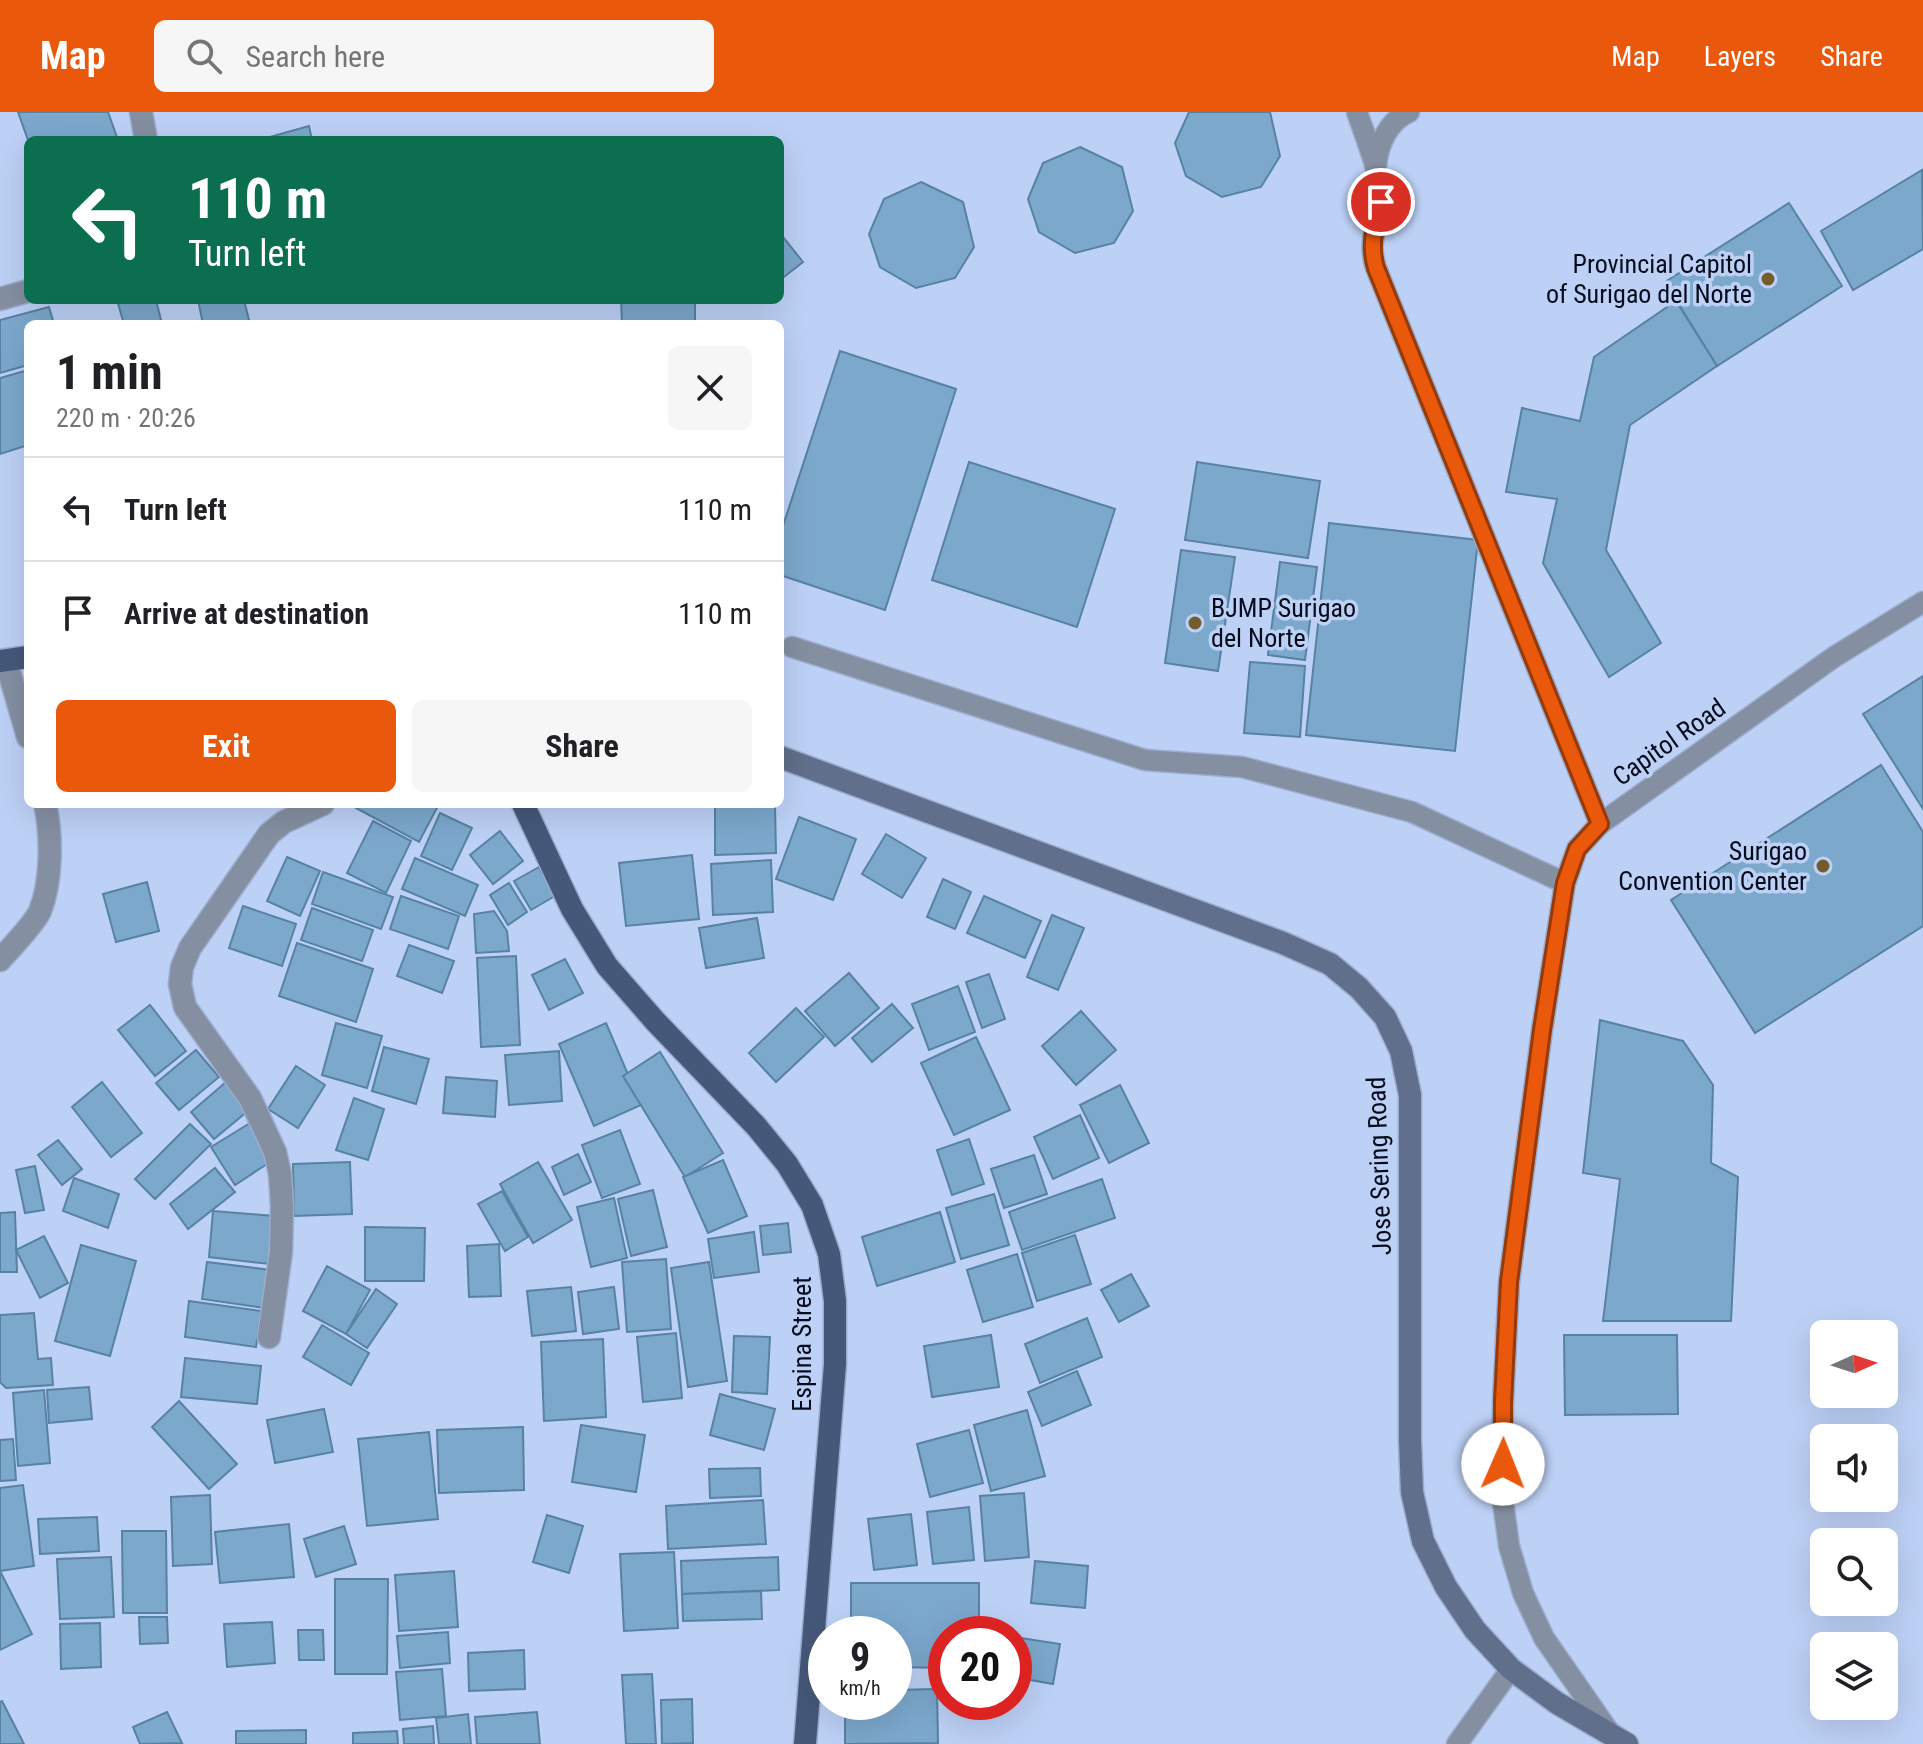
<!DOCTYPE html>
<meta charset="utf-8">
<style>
:root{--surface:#fff;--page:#f6f6f6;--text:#202124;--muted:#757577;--line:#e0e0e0;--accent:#ea580c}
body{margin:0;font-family:"Roboto Condensed",sans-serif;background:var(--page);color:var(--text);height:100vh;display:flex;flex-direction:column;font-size:30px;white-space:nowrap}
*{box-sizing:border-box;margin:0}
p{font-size:26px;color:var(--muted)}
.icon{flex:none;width:44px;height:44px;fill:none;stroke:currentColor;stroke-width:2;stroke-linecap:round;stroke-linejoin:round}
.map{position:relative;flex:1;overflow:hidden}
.details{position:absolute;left:24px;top:208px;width:760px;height:488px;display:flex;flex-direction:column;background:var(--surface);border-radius:12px;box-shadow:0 8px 32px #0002}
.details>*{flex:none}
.top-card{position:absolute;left:24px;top:24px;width:760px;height:168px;border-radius:12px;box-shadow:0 8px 32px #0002;background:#0b6e4f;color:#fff;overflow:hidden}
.needle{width:52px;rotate:87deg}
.fabs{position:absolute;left:1810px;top:1208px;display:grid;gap:16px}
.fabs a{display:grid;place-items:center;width:88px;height:88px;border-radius:12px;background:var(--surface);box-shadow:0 8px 32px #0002;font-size:40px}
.speed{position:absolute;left:808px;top:1504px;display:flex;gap:16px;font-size:40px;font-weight:700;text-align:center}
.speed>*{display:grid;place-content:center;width:104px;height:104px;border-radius:50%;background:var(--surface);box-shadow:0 8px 32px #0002;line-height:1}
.speed small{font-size:20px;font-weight:400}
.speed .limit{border:12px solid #d22;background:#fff;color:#111}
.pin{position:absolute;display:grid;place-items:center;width:68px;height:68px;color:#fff;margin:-34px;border:4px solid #fff;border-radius:50%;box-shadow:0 2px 8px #0007}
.me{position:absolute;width:88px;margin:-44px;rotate:1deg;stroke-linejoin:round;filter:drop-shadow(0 0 6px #0008)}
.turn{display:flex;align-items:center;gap:28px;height:168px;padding:0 32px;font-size:36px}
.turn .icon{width:104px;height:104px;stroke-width:2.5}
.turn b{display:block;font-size:56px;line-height:68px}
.round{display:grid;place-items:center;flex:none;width:84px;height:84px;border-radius:12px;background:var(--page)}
.headline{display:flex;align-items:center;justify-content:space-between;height:136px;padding:0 32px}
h1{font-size:48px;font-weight:700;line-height:60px}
.button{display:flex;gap:16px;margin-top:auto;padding:16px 32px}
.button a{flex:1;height:92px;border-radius:12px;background:var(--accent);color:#fff;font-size:32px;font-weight:700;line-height:92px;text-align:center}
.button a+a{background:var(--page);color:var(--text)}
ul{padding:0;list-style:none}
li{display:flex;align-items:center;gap:24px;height:104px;padding:0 32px;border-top:2px solid var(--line)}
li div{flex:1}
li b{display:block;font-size:30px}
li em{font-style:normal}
header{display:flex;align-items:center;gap:48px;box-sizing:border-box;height:112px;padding:0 40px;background:var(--accent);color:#fff}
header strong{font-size:38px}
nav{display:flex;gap:44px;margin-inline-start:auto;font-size:28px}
.search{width:560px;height:72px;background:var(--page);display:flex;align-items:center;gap:20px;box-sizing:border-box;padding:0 28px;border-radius:12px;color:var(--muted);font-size:30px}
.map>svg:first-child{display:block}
.building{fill:#7ca8cc;stroke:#5782a3;stroke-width:2}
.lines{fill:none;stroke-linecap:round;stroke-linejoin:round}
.service-casing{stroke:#9cadce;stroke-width:23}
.minor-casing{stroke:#9cadce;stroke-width:25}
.secondary-casing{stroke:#9cadce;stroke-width:25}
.primary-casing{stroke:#9cadce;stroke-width:25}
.service{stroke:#848fa2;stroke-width:20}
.minor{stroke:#848fa2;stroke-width:22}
.secondary{stroke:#606f8b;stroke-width:22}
.primary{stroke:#46587a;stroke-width:22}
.route-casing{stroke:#983908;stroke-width:20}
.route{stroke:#ea580c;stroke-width:14}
.poi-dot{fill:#745c2c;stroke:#bdd1f6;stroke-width:3}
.labels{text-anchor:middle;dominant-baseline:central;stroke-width:7;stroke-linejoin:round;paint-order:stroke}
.poi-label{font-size:26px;fill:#050b1a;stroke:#bdd1f6;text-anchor:end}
.street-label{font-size:26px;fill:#050b1a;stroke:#bdd1f6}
</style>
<header>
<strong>Map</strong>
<div class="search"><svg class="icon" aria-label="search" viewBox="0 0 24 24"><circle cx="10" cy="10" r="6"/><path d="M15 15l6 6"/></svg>Search here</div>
<nav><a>Map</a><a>Layers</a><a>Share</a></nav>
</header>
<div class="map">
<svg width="1923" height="1632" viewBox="0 0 1923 1632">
<rect width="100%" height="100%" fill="#bdd1f6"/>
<g class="building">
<polygon points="18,0 108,0 118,28 28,28"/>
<polygon points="1189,0 1270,0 1280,44 1261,75 1222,85 1186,64 1175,31"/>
<polygon points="309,14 312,28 259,28"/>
<polygon points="1080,35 1122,55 1133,99 1114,131 1075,141 1039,120 1028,87 1043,51"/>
<polygon points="1922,58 1923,137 1853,178 1821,119"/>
<polygon points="921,70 963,90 974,135 955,166 916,176 880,155 869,122 884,87"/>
<polygon points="1789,91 1842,174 1717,254 1665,170"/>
<polygon points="780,121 803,150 780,168"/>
<polygon points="117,188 156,188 162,212 124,212"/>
<polygon points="198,188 244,188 250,212 203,212"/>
<polygon points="621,188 695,188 695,212 622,212"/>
<polygon points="1676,189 1717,254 1630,313 1606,438 1661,531 1609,565 1543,451 1557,387 1506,380 1522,296 1580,309 1594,245"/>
<polygon points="49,195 54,212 28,212 28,253 0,261 0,208"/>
<polygon points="840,239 956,277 885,498 780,463 780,423"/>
<polygon points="28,258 28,333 0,342 0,266"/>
<polygon points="969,350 1115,397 1077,515 932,468"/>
<polygon points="1197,350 1320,369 1308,446 1185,428"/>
<polygon points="1329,411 1478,428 1455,639 1306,623"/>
<polygon points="1181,438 1235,445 1218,559 1165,551"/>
<polygon points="1280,450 1317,455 1305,548 1268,543"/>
<polygon points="1250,550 1305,554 1300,625 1244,621"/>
<polygon points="1923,564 1923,697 1863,602"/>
<polygon points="1881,653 1923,720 1923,814 1755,921 1671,788"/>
<polygon points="358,692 439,692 419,730 356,696"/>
<polygon points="715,692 775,692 776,741 715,743"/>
<polygon points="440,701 472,716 452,758 421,744"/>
<polygon points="799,705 856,727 833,788 776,767"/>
<polygon points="373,709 411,729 386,781 347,761"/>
<polygon points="500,719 523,749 493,772 470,743"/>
<polygon points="886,722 926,746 902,786 862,762"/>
<polygon points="692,743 699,807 626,814 619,751"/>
<polygon points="287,745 320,759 300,804 267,789"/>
<polygon points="415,746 478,773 465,804 402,777"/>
<polygon points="771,748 773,800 713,803 711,752"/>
<polygon points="539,755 555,784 531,798 514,769"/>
<polygon points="323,760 393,785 381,817 312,792"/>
<polygon points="943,767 971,780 955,817 927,805"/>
<polygon points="147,770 159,819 116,830 103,782"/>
<polygon points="509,771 527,800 508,813 490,783"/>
<polygon points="401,784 459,804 448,837 390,817"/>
<polygon points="984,784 1041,809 1025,846 967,821"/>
<polygon points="243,794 296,812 282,854 229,836"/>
<polygon points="312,796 373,818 362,849 301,828"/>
<polygon points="494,799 507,819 509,839 476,841 474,802"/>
<polygon points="1052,803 1084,816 1058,878 1027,865"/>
<polygon points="757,806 764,846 706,856 699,816"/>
<polygon points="297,831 373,857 356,910 279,884"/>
<polygon points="409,833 454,849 442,881 397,864"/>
<polygon points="516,844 520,933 481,935 477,846"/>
<polygon points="565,847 583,881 549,898 532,863"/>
<polygon points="849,861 879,896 835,934 805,899"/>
<polygon points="989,862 1005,907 982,916 966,870"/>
<polygon points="958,874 975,920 929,938 912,892"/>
<polygon points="892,892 913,916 872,950 852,926"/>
<polygon points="150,893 186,939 155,964 118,918"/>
<polygon points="796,896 824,925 776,970 749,941"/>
<polygon points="1081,899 1116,938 1076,973 1042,934"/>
<polygon points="1600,908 1683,929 1713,973 1711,1051 1738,1065 1731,1209 1603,1209 1620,1067 1583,1061"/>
<polygon points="336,911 382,924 367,976 322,963"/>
<polygon points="606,911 641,993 594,1014 559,932"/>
<polygon points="976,925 1010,998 954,1023 921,951"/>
<polygon points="384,935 429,947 416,992 372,979"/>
<polygon points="196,938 219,965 179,998 156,971"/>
<polygon points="559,939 562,989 509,993 505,943"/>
<polygon points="660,940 723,1041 685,1065 623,964"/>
<polygon points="296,954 325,973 298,1016 268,997"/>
<polygon points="446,965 497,969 495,1005 443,1001"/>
<polygon points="102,970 142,1021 111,1045 72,995"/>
<polygon points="226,970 249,998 214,1027 191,1000"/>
<polygon points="1120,973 1149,1031 1109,1051 1080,993"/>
<polygon points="354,986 384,997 368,1048 336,1038"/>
<polygon points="1080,1003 1099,1046 1053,1067 1034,1025"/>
<polygon points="250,1011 273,1048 235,1073 211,1035"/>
<polygon points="190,1012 211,1032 155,1087 135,1067"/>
<polygon points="620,1018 640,1072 602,1086 582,1033"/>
<polygon points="969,1027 984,1072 952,1083 937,1038"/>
<polygon points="58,1028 82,1057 62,1073 38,1043"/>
<polygon points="578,1042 591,1070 564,1083 552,1055"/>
<polygon points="1034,1043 1047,1082 1004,1096 991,1057"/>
<polygon points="723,1048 747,1104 708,1121 683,1065"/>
<polygon points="350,1050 352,1102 294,1104 293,1052"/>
<polygon points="538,1050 572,1108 533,1131 500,1072"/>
<polygon points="35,1054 44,1098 25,1101 16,1058"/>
<polygon points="215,1056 235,1080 188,1117 170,1092"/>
<polygon points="74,1066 119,1082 108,1116 63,1099"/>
<polygon points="1102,1067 1115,1106 1022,1138 1009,1100"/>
<polygon points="653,1078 667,1135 631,1144 618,1087"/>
<polygon points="502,1079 528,1125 505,1139 478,1092"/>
<polygon points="994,1082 1009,1133 961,1147 946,1096"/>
<polygon points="614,1086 627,1146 591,1155 577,1095"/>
<polygon points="213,1099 274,1104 270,1152 209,1145"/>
<polygon points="15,1100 17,1160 0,1160 0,1101"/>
<polygon points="940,1100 955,1150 877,1174 862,1125"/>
<polygon points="788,1111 791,1140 763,1143 760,1114"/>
<polygon points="365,1115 425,1116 424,1169 365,1169"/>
<polygon points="754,1120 759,1160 714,1166 708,1127"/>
<polygon points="1075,1123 1091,1172 1037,1189 1022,1141"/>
<polygon points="44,1124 68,1171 40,1186 16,1138"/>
<polygon points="499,1132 501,1184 469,1185 467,1134"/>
<polygon points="81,1133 136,1149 110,1244 55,1229"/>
<polygon points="1017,1142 1033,1195 983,1210 967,1158"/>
<polygon points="666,1147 671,1217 627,1220 622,1150"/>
<polygon points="207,1150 271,1158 265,1196 202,1187"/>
<polygon points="709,1150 727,1269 688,1275 671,1156"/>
<polygon points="327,1154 370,1178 346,1222 303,1199"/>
<polygon points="1131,1162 1149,1194 1119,1210 1101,1178"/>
<polygon points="571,1175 576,1219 532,1224 527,1179"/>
<polygon points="614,1175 619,1217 583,1222 578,1180"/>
<polygon points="376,1177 397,1192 367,1236 346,1222"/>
<polygon points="189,1189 261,1199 256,1235 185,1225"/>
<polygon points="34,1201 38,1247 51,1246 53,1273 6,1276 0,1270 0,1203"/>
<polygon points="1087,1206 1102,1245 1040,1271 1025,1232"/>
<polygon points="322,1213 369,1241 351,1273 303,1245"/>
<polygon points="676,1221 682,1286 643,1290 637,1225"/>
<polygon points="991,1223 999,1275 932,1285 924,1234"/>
<polygon points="1564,1223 1677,1223 1678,1302 1565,1303"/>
<polygon points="734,1224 770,1225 767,1282 732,1280"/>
<polygon points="603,1227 606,1305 544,1309 541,1230"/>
<polygon points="185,1246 261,1254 257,1292 181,1285"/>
<polygon points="1077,1259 1091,1293 1042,1314 1028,1280"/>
<polygon points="89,1275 92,1307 49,1311 47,1278"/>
<polygon points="44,1278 50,1351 18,1354 13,1281"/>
<polygon points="720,1282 775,1297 764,1338 710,1323"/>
<polygon points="179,1289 237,1352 209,1377 152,1315"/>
<polygon points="324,1297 333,1340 275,1351 267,1308"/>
<polygon points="1027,1298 1045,1364 991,1379 974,1313"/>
<polygon points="581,1313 645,1323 636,1380 572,1370"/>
<polygon points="523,1315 524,1378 439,1381 437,1318"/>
<polygon points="969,1318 983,1371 930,1385 917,1332"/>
<polygon points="429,1320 438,1407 367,1414 358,1327"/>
<polygon points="13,1327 16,1368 0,1369 0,1328"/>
<polygon points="760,1356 761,1384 710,1386 709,1357"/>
<polygon points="23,1373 34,1454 0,1459 0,1376"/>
<polygon points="1024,1381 1029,1445 985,1449 980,1384"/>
<polygon points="210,1383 212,1452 173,1454 171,1385"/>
<polygon points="763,1388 766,1432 668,1437 666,1394"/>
<polygon points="969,1395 974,1448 933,1452 927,1400"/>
<polygon points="911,1402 917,1453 874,1458 868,1407"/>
<polygon points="547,1403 583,1414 569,1461 533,1450"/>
<polygon points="97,1405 99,1439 40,1442 38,1407"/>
<polygon points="289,1412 294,1465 220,1471 215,1420"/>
<polygon points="344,1414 356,1452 316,1465 304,1427"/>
<polygon points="122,1419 166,1419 167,1501 123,1501"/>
<polygon points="674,1440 678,1516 624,1519 620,1442"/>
<polygon points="111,1445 114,1505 60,1507 57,1447"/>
<polygon points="778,1445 779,1478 682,1482 681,1449"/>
<polygon points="1035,1449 1088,1454 1085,1496 1031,1491"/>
<polygon points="0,1459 32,1522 0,1538"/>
<polygon points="454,1459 458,1515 399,1519 395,1463"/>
<polygon points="335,1467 388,1467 387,1562 335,1562"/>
<polygon points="851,1471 979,1471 979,1522 946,1522 946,1556 894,1555 894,1522 851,1522"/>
<polygon points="761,1479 762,1507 683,1509 682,1482"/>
<polygon points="139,1505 167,1505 168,1531 140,1532"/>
<polygon points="272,1510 275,1551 227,1555 224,1512"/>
<polygon points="100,1511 101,1555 61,1557 60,1512"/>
<polygon points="298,1518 323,1518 324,1548 299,1548"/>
<polygon points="448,1520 450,1551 400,1556 397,1524"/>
<polygon points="1014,1525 1060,1532 1053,1572 1014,1565"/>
<polygon points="524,1538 525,1577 469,1579 468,1541"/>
<polygon points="442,1557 446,1604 400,1608 396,1560"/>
<polygon points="652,1562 656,1632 626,1632 622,1563"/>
<polygon points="937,1577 938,1631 845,1632 845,1590 894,1590 894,1578"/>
<polygon points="692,1587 693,1631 662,1632 661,1588"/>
<polygon points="2,1589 24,1632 0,1632 0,1590"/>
<polygon points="167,1600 182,1631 140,1632 133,1615"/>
<polygon points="537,1600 540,1632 477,1632 475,1605"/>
<polygon points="468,1602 471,1632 439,1632 436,1606"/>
<polygon points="433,1614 434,1632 404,1632 403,1617"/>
<polygon points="306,1618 306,1632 236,1632 236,1619"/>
<polygon points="397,1619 398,1632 353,1632 353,1621"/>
</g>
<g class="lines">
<defs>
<g id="service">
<path d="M1357 0C1365 24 1381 62 1381 87 1380 113 1366 126 1376 156L1600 712"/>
<path d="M1376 54C1378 33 1388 9 1409 0"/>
<polyline points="792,535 1145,648 1242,655 1412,700 1565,771"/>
<polyline points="1610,1621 1544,1526 1523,1481 1509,1434 1502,1383 1503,1290 1509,1170 1542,918 1565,771 1577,737 1600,712 1834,545 1923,490"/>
<polyline points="1457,1632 1511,1557"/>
</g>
<g id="minor">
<polyline points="141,0 146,28"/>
<polyline points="0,187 28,179"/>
<polyline points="6,549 28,625"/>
<path d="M0 848C10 837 35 811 40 799 52 769 52 723 45 692"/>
<polyline points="269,1225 281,1140 282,1094 280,1062 275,1040 250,986 185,895 180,872 182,855 190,836 269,722 284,710 323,692"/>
</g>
<polyline id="secondary" points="780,645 1283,831 1330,852 1359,876 1385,905 1401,939 1410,983 1410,1328 1412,1380 1423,1429 1446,1475 1475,1518 1511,1557 1557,1591 1627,1632"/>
<g id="primary">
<polyline points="0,549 28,545"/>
<polyline points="523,692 572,797 607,854 655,909 756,1014 787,1052 812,1093 829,1142 835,1189 835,1252 805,1632"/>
</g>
</defs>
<use href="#service" class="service-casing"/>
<use href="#minor" class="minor-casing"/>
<use href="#secondary" class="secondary-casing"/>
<use href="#primary" class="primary-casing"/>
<use href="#service" class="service"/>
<use href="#minor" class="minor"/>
<use href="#secondary" class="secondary"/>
<use href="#primary" class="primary"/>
</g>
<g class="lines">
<defs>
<path id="route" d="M1381 90C1375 113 1369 133 1376 156L1600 712 1577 737 1565 771 1542 918 1509 1170 1503 1290V1352"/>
</defs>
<use href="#route" class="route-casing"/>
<use href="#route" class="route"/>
</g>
<g class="poi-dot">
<circle cx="1768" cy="167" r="8"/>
<circle cx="1195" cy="511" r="8"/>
<circle cx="1823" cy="754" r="8"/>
</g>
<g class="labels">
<g class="poi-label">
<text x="1752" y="152">Provincial Capitol<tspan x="1752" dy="30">of Surigao del Norte</tspan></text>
<text x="1211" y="496" text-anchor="start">BJMP Surigao<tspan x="1211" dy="30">del Norte</tspan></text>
<text x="1807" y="739">Surigao<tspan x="1807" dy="30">Convention Center</tspan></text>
</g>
<g class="street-label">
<text transform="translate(1669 630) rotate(-35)">Capitol Road</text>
<text transform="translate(1379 1054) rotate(-92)">Jose Sering Road</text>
<text transform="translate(802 1232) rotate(-90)">Espina Street</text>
</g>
</g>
</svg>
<div class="fabs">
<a><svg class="needle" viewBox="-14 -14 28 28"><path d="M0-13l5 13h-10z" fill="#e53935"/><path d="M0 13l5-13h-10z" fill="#757577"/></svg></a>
<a><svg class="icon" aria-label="sound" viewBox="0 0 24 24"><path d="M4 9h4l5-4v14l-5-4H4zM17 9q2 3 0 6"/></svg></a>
<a><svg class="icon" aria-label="search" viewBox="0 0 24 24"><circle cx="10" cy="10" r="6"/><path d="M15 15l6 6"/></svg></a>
<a><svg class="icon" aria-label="layers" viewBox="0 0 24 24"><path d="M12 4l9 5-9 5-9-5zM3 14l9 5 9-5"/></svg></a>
</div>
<div class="speed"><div>9<small>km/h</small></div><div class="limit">20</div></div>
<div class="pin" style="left:1381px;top:90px;background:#d93025"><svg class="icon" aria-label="arrive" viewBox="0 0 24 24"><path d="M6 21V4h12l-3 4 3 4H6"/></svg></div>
<svg class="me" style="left:1503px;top:1352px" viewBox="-20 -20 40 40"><circle r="19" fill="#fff"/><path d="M0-13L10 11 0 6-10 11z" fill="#ea580c"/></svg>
<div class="top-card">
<div class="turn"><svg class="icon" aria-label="left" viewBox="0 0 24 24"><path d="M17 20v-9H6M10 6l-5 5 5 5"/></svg><div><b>110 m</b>Turn left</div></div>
</div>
<section class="details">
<div class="headline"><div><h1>1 min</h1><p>220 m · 20:26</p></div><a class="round"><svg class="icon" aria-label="close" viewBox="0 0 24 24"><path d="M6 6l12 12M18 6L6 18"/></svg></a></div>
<ul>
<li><svg class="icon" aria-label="left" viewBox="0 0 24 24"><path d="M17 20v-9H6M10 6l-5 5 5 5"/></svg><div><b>Turn left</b></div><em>110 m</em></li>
<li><svg class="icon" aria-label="arrive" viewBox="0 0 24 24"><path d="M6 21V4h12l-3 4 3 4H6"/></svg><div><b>Arrive at destination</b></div><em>110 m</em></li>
</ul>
<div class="button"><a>Exit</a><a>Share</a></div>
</section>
</div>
